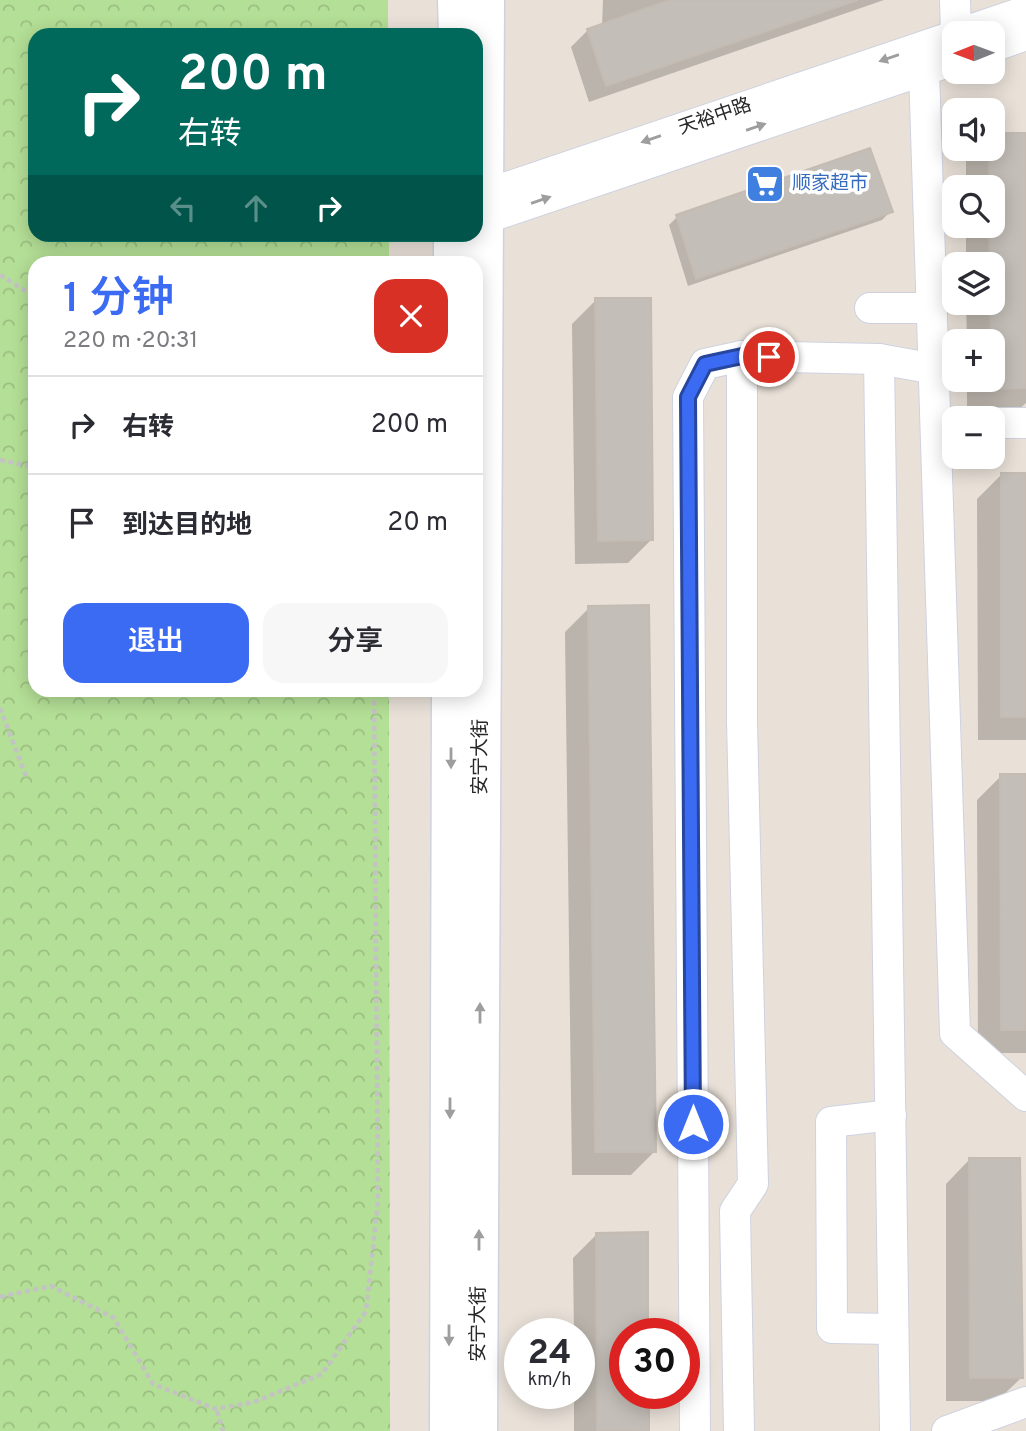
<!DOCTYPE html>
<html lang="zh">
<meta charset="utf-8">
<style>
:root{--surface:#fff;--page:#f7f7f7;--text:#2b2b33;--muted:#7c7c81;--line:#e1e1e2;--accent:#3c6bf3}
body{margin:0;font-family:Overpass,"Noto Sans SC",sans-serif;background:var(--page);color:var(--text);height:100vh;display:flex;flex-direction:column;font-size:26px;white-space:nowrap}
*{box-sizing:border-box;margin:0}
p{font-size:23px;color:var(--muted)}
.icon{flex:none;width:38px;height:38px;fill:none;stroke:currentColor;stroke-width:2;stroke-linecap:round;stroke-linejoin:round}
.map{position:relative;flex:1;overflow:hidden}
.side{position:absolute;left:28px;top:256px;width:455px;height:441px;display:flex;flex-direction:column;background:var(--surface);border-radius:21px;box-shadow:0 4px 18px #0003}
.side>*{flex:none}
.guide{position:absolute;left:28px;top:28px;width:455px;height:214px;border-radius:21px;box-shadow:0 4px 18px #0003;background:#00695c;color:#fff;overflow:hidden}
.needle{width:46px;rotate:269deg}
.tools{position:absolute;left:942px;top:21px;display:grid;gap:14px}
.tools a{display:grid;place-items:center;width:63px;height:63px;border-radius:14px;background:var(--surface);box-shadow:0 4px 18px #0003;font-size:35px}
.speed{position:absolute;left:504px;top:1318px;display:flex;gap:14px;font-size:35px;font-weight:700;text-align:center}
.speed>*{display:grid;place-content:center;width:91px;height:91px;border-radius:50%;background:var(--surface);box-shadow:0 4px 18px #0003;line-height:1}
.speed small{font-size:18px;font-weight:400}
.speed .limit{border:10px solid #d22;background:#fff;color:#111}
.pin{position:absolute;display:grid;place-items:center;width:60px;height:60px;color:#fff;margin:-30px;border:4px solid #fff;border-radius:50%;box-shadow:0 2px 7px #0007}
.me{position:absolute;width:77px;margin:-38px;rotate:0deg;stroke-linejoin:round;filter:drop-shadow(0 0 5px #0008)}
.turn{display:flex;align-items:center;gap:24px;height:147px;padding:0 35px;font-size:32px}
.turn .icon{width:91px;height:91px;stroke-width:2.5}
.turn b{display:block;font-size:49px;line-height:60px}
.lanes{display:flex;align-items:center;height:66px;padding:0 35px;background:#0003;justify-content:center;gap:35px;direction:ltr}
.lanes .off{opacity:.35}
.round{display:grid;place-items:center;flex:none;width:74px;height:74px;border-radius:21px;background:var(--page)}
.overview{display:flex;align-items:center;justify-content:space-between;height:119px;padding:0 35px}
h1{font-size:42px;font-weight:600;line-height:52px;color:var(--accent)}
.button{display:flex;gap:14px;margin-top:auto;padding:14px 35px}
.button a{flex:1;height:80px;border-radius:21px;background:var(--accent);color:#fff;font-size:28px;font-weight:600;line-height:80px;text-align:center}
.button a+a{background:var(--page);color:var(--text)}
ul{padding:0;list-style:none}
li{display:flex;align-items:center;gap:21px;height:98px;padding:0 35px;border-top:2px solid var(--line)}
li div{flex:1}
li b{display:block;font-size:26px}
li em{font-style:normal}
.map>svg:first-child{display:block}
.park{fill:url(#park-crowns)}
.shadow{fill:#0003}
.building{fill:#c4beb8;stroke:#c4bcb2;stroke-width:2}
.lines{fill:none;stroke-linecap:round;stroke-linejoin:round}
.minor-casing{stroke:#ced2e0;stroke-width:32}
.secondary-casing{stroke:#ced2e0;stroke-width:41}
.path{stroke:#c3c3c3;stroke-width:4.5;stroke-dasharray:5 3.5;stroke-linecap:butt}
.minor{stroke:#fff;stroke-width:30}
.secondary{stroke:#fff;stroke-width:38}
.oneway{fill:#9e9e9e}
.route-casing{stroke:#27469e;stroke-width:18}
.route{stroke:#3c6bf3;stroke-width:12}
.labels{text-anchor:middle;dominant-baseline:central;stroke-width:7;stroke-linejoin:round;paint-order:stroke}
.street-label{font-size:19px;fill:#272727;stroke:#fff}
.shop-label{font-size:19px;fill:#366cbe;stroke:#fff;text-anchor:start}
</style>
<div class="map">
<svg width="1026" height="1431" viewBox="0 0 1026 1431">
<defs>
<pattern id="park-crowns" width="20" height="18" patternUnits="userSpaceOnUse" patternTransform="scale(1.75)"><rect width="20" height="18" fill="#b4df96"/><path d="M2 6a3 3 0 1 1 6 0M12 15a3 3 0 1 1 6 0" fill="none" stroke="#9bbf81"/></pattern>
</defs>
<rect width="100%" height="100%" fill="#e9e1d8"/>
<polygon class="park" points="0,0 388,0 388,35 35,35 35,234 389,235 389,262 35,262 35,690 389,690 390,1431 0,1431"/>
<g class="shadow">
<polygon points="603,0 884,0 589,102 571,47 588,30 602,25"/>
<polygon points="1026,134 1026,403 1017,411 967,412 967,380 992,380 992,341 967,341 966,303 992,303 992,264 966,264 966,226 992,226 992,187 966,187 966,158 975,149 992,149"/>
<polygon points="891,211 882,220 688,286 669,225 677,217"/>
<polygon points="596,300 652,539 628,563 575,564 572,324"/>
<polygon points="1001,475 1026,475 1026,740 978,740 977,499"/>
<polygon points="589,608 655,1151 631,1175 572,1175 565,632"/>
<polygon points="1001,776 1026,776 1026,1053 978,1053 977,800"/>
<polygon points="969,1160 1021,1378 997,1401 946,1401 946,1184"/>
<polygon points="597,1234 625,1334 625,1393 647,1393 647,1431 574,1431 574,1393 579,1393 579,1334 574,1334 573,1258"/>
</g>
<g class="building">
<polygon points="670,0 858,0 606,86 587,29"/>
<polygon points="992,133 1026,133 1026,388 990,389 990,380 992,380 990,303 992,303 992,264 990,264 989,226 992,226 992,187 989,187 989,149 992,149"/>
<polygon points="870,148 893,212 696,279 676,215"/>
<polygon points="595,298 651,298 653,540 598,541"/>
<rect x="1001" y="473" width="25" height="244"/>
<polygon points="649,605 656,1152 595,1152 588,606"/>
<polygon points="1000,774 1026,774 1026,1030 1001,1030"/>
<polygon points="969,1158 1020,1158 1023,1378 970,1378"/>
<polygon points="648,1232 648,1334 625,1334 625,1393 649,1393 649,1431 597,1431 596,1233"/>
</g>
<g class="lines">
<defs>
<g id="minor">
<polyline points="955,0 956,33"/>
<polyline points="961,33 1026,11"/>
<polyline points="992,47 1026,35"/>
<polyline points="924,70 955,1033 1026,1096"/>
<polyline points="476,193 484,195 954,36"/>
<polyline points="476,219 484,219 954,60"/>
<polyline points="870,308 932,308"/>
<polyline points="879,359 895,1431"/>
<polyline points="992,423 1026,423"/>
<polyline points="891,1115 831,1122 832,1328 893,1329"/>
<polyline points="695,1431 688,397 705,364 742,356 879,359 935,369"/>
<polyline points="739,1431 735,1211 753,1184 742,721 742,356"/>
<polyline points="947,1431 1026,1402"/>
</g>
<g id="secondary">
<polyline points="457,0 458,35"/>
<polyline points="453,262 453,234"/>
<polyline points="449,1431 451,690"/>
<polyline points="478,1431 485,0"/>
</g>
</defs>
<use href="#minor" class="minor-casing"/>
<use href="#secondary" class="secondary-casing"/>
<g class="path">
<polyline points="0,275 35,297"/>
<polyline points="0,460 35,467"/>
<polyline points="0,708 27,779"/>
<polyline points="0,1297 51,1286 114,1318 153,1384 216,1409 254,1402 322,1374 366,1311 378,1202 374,690"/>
<polyline points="217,1411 223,1431"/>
</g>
<use href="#minor" class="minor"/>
<use href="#secondary" class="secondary"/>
</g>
<defs><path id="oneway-solid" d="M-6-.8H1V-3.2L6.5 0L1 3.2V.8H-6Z" transform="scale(1.75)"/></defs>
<g class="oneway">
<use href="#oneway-solid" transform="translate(889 58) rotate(161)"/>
<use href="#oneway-solid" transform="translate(756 127) rotate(-19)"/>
<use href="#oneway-solid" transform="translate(651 139) rotate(161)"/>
<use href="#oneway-solid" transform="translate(541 200) rotate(-19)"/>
<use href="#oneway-solid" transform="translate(451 758) rotate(90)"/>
<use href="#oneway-solid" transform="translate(480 1013) rotate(-90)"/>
<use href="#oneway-solid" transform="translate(450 1108) rotate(90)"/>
<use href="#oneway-solid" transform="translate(479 1240) rotate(-90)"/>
<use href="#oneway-solid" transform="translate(449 1335) rotate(90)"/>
</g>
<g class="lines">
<defs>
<polyline id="route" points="693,1124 688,397 705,364 742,356 769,357"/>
</defs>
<use href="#route" class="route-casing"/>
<use href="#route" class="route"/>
</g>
<defs>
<symbol id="supermarket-square" viewBox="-11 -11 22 22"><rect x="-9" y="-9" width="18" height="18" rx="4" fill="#3f7fe0" stroke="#fff"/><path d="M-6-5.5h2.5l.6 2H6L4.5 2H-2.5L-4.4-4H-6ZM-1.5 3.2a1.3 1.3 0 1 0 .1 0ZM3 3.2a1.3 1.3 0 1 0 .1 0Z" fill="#fff"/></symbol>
</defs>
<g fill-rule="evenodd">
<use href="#supermarket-square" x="743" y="162" width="44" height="44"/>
</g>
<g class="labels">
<g class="street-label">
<text transform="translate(715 117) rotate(-19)">天裕中路</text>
<text transform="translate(481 757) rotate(-90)">安宁大街</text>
<text transform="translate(479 1324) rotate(-90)">安宁大街</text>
</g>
<g class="shop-label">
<text x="792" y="184">顺家超市</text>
</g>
</g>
</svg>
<div class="tools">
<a><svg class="needle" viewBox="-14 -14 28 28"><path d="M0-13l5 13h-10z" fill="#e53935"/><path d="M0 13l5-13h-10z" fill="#7c7c81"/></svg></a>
<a><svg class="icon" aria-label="sound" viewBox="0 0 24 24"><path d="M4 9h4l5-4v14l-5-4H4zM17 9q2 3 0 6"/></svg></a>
<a><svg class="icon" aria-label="search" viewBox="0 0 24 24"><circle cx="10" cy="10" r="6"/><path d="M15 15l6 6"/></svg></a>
<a><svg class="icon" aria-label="layers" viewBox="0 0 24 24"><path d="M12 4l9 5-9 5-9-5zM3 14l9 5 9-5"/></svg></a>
<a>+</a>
<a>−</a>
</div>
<div class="speed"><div>24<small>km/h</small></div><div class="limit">30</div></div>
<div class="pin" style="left:769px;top:357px;background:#d93025"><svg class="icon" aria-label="arrive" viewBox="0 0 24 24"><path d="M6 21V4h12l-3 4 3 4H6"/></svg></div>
<svg class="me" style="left:693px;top:1124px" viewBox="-20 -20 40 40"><circle r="17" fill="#3c6bf3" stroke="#fff" stroke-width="3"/><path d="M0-11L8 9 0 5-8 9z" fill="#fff"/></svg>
<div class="guide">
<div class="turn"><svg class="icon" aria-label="right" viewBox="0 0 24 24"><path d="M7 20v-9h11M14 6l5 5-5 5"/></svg><div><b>200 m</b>右转</div></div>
<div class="lanes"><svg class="icon off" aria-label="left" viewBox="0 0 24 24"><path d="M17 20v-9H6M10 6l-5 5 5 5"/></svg><svg class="icon off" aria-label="ahead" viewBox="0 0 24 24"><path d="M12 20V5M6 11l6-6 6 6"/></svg><svg class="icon" aria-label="right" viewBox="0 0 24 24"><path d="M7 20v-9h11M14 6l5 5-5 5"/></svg></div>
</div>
<section class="side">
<div class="overview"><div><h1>1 分钟</h1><p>220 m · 20:31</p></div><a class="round" style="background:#d93025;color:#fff"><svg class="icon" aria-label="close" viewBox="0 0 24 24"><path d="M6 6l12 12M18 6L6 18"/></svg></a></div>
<ul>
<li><svg class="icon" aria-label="right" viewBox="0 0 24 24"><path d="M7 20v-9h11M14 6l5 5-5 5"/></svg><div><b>右转</b></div><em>200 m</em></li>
<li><svg class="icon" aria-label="arrive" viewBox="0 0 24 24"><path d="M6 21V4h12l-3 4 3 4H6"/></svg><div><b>到达目的地</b></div><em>20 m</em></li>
</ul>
<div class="button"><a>退出</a><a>分享</a></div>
</section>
</div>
